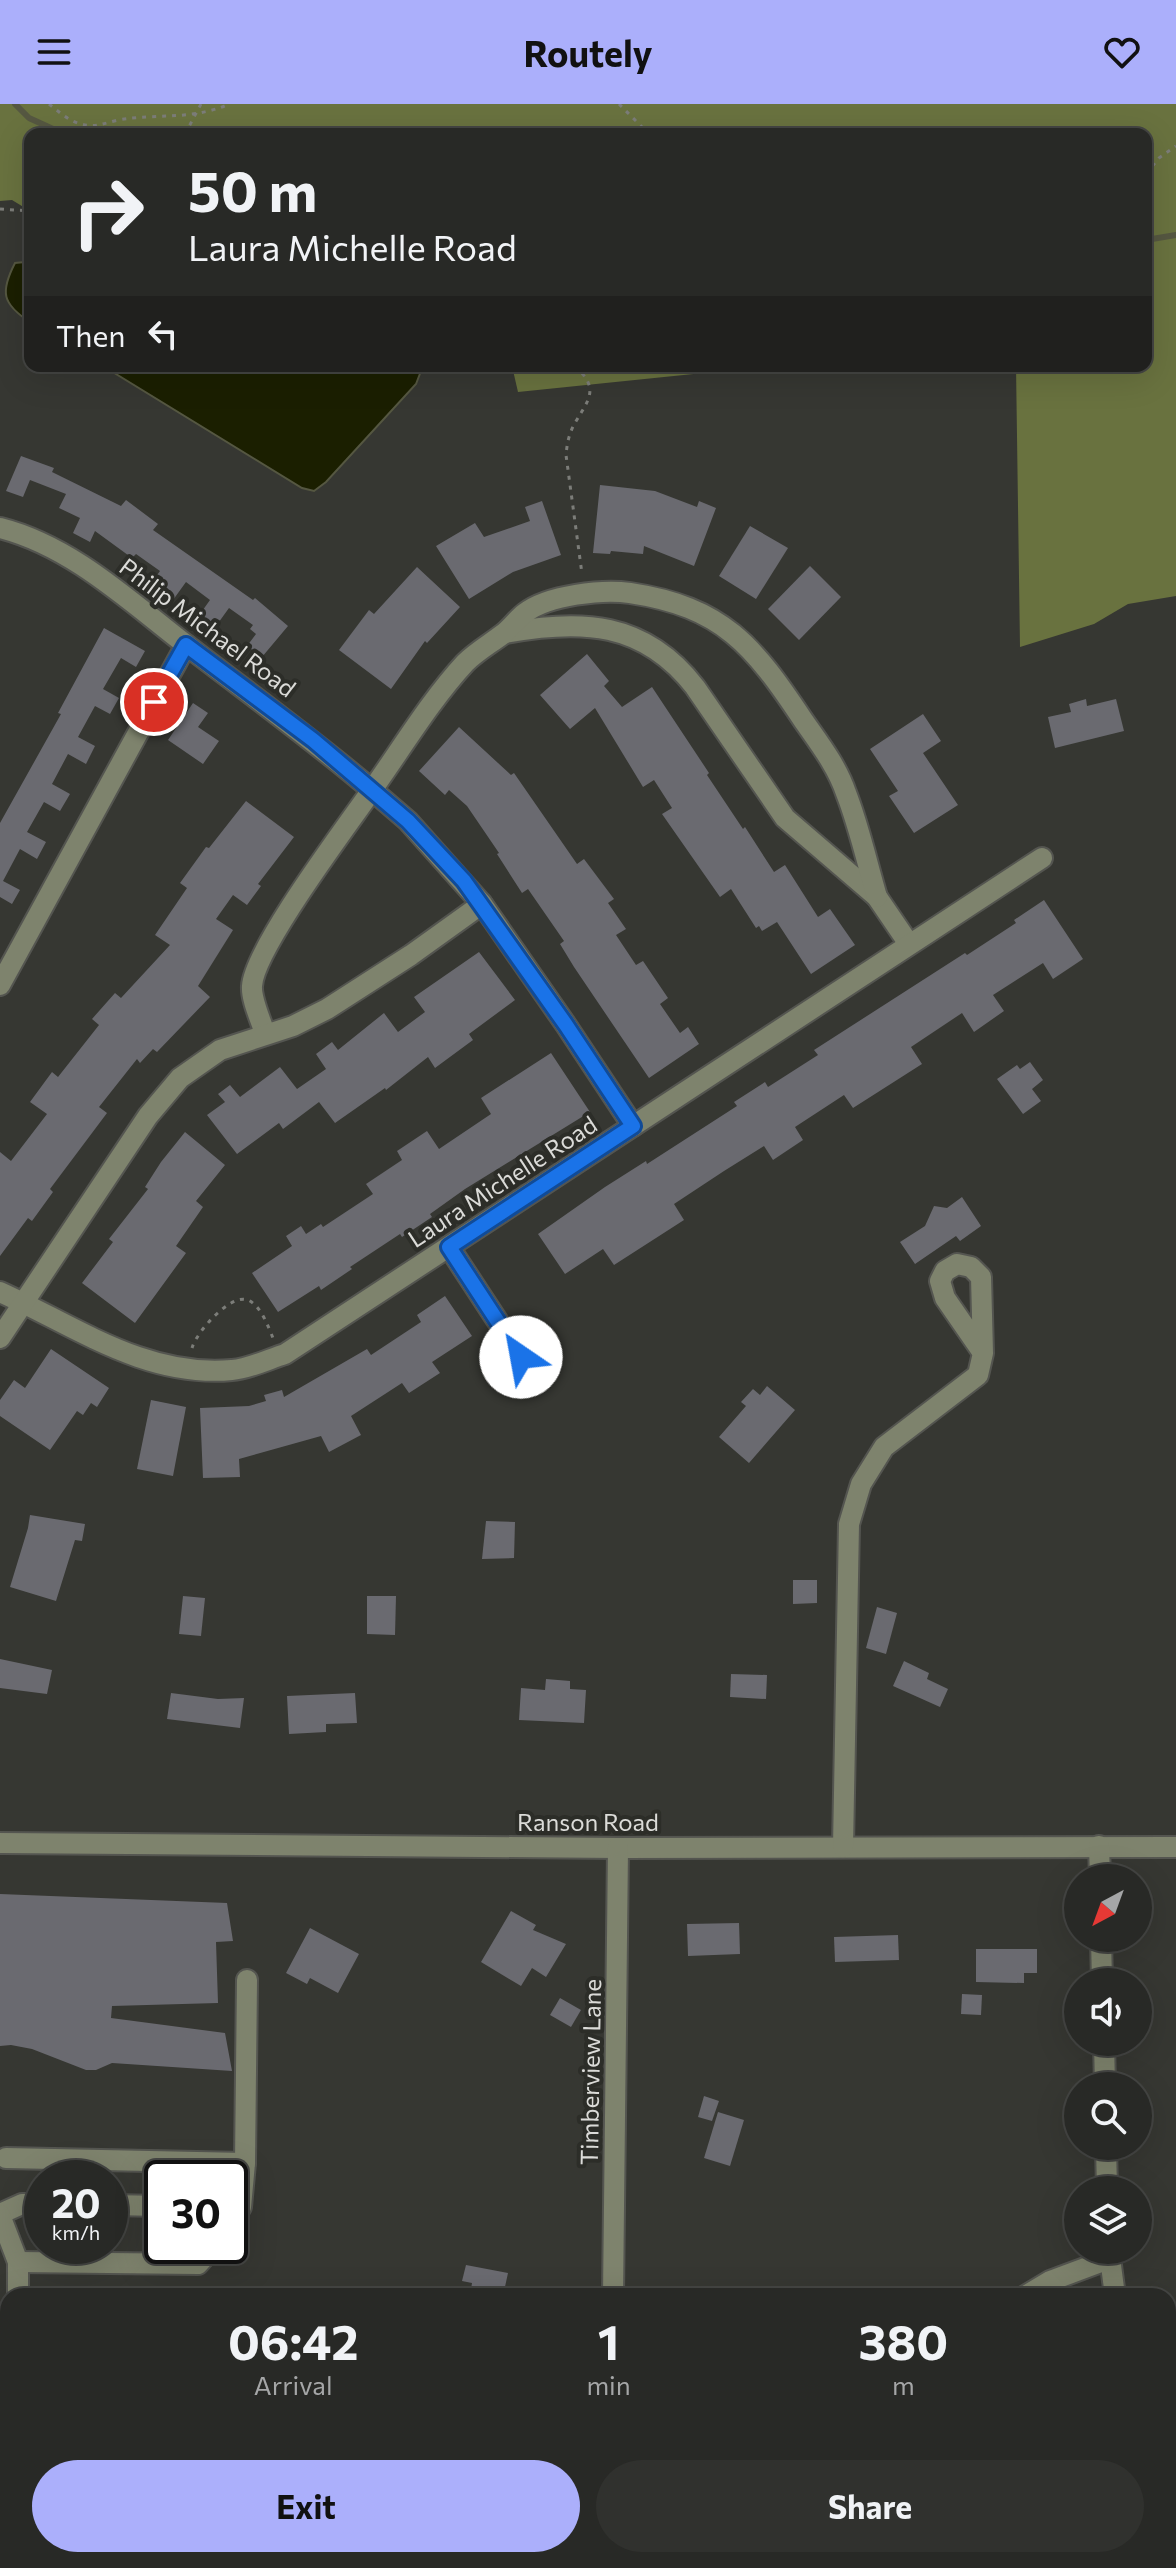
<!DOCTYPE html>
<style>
:root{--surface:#282926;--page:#30312e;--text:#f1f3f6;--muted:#a5a6a7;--line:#444543;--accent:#abaffb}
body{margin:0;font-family:Commissioner,sans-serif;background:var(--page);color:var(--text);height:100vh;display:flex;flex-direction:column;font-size:30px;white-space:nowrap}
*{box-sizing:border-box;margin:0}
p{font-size:26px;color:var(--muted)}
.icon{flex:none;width:44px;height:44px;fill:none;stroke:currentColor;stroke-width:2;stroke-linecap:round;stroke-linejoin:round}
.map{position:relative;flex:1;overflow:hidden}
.sheet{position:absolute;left:0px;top:2184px;width:1176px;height:280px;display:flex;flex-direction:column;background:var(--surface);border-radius:24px 24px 0 0;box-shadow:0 8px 32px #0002,0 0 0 2px var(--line)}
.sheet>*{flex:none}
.hud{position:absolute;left:24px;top:24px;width:1128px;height:244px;border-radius:16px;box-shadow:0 8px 32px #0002,0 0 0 2px var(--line);background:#282926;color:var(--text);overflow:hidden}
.needle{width:52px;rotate:221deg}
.tools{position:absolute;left:1064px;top:1760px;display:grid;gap:16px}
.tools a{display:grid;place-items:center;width:88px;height:88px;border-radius:50%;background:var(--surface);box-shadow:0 8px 32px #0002,0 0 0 2px var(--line);font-size:40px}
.speed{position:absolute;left:24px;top:2056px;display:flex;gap:16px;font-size:40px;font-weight:700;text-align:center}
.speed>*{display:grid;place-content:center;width:104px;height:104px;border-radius:50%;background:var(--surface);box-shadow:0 8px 32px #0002,0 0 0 2px var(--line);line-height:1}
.speed small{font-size:20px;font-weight:400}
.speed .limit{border:4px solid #111;border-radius:12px;background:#fff;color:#111}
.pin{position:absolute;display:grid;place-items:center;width:68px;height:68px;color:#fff;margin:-34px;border:4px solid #fff;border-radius:50%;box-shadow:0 2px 8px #0007}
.me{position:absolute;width:88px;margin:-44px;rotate:327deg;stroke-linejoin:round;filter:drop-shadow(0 0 6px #0008)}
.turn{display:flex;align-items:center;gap:28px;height:168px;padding:0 32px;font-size:36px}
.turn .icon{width:104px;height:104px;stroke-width:2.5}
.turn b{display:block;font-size:56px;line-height:68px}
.then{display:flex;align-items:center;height:76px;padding:0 32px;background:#0003;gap:16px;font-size:30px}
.eta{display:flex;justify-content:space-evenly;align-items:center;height:136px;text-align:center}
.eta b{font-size:48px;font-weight:700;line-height:56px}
.primary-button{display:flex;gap:16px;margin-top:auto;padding:16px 32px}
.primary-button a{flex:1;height:92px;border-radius:48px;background:var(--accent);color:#111;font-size:32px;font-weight:700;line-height:92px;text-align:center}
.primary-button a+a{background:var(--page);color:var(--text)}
header{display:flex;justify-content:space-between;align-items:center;height:104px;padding:0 32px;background:var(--accent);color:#111;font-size:36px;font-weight:700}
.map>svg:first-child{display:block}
.forest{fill:#69723f}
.water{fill:#1b1f00;stroke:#555741;stroke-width:2}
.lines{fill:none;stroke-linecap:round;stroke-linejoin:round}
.stream{stroke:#555741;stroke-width:6}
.building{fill:#6a6a70}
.minor-casing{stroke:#545550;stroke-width:24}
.path{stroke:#7c7d79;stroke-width:3;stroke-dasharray:4 6;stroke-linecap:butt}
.minor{stroke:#7e836d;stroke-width:20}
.route-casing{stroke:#114b97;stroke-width:20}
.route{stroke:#1a73e8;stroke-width:14}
.labels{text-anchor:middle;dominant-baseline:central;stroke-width:8;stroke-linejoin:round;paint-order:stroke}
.street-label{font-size:24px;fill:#dbdbd8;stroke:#2c2d28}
</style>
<header><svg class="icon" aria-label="menu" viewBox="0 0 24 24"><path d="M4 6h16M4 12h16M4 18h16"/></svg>Routely<svg class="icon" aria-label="heart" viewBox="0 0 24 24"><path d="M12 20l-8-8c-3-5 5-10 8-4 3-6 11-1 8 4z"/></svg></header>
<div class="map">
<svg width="1176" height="2464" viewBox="0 0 1176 2464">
<rect width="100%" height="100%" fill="#363732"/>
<g class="forest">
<polygon points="0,0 1176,0 1176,492 1128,500 1094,520 1020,543 1016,262 1146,262 1146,30 30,30 30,107 12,96 0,97"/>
<polygon points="512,262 771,262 518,288"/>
</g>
<g class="water">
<path d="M25 158 30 162V218C2 200 0 188 15 159Z"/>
<polygon points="103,262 420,262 421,267 416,280 326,378 314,387 302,384"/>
</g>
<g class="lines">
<g class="stream">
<polyline points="15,0 29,14 64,30"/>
<polyline points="1146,136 1176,131"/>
</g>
</g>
<g class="building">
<polygon points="21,352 54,364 52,368 121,402 126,396 158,420 153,426 253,496 255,494 288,522 262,553 247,542 256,530 250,525 253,521 229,504 216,522 200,510 210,496 186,478 173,496 150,481 160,467 136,450 132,454 95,427 90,438 73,429 80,414 59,404 66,390 30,376 23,393 6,387"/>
<polygon points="600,381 655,387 697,403 699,397 716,404 694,462 644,442 643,450 611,447 610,450 593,449"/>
<polygon points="542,397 561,451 513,468 469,495 436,442 475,419 484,433 530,417 525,403"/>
<polygon points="750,422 788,444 756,495 719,472"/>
<polygon points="810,462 841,493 799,536 768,505"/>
<polygon points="417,463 460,503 427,539 425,537 391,585 339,546 369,506 374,510"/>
<polygon points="104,524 145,547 136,563 121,554 103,585 119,594 110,610 95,602 78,633 95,642 86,660 68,650 52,680 70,690 60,707 44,698 27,728 46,738 37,755 20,745 3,777 20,786 12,800 0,793 0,719 61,610 58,609"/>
<polygon points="587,550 609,577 604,582 622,603 652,583 709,669 707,671 743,725 745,723 774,768 785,761 818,813 830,805 855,841 811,870 777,818 762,827 759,822 756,824 731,785 720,793 662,710 672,704 654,676 643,683 595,604 570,625 540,591"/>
<polygon points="1086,595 1087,602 1116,595 1124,627 1055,644 1048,613 1071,608 1069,600"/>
<polygon points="193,599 208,609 198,623 219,637 203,660 168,636"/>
<polygon points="923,610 941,637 923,649 958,701 914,729 889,692 898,687 870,645"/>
<polygon points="459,623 511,671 514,669 577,760 584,755 614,795 608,799 626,825 616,831 636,861 643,857 668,894 660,900 680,929 688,923 699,940 649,974 574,863 560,840 564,837 528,785 522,789 497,750 499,749 467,702 449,686 445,691 419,667"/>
<polygon points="246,697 294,733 258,780 261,782 247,801 233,791 216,815 233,826 198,882 210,893 157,948 153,945 140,959 137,955 99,1003 107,1009 50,1085 53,1088 32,1117 28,1114 0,1152 0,1048 11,1057 47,1010 30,998 52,968 58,973 99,921 92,915 115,889 121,894 170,841 155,831 187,784 180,779 206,743 209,744"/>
<polygon points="1044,796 1083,855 1053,875 1043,859 993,891 1004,907 974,928 962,909 911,943 922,960 853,1004 844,991 795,1023 803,1036 773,1056 764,1042 724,1067 674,1100 684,1116 614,1161 603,1145 565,1170 538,1130 605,1083 646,1057 647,1060 737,1002 734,998 765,978 768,983 818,951 814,946 965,849 967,851 1016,819 1014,816"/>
<polygon points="479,848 515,896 469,930 473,936 435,964 428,953 386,986 385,984 335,1019 319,998 283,1025 279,1019 237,1050 207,1011 225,998 218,990 230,981 240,993 280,963 297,985 326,965 316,950 332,938 338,946 384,909 398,928 425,908 414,893"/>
<polygon points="551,949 590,1008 465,1085 430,1110 432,1113 402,1133 400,1130 350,1163 352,1165 321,1186 319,1182 278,1208 252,1169 292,1142 286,1132 301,1122 306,1130 321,1120 323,1123 373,1090 366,1080 402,1056 397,1047 427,1027 439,1045 491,1010 481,994"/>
<polygon points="1030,958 1043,976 1032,985 1041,997 1023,1010 997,975 1017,961 1020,965"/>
<polygon points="185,1028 225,1061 196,1097 203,1103 176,1142 186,1149 135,1219 82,1179 113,1138 109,1135 148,1085 145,1083 161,1058"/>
<polygon points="962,1093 981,1122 960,1137 956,1132 915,1160 900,1138 925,1122 934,1102 947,1104"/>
<polygon points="445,1192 472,1232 432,1258 440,1269 409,1289 402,1279 351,1312 361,1331 329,1348 321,1332 239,1355 240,1373 203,1374 200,1304 249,1302 266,1297 264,1291 282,1286 284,1293 367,1245 371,1251 421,1218 417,1211"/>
<polygon points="51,1245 109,1284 97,1303 91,1299 83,1311 77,1307 50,1346 0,1312 0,1296 14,1276 25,1284"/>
<polygon points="767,1282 795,1306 749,1359 719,1333 746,1302 741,1298 753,1285 760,1291"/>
<polygon points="151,1296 186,1303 173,1372 137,1365"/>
<polygon points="30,1411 85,1420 82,1437 75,1436 56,1497 10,1483 28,1424"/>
<polygon points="486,1417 515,1418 514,1454 482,1455"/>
<polygon points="793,1476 817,1476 817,1499 793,1500"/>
<polygon points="183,1492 205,1494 201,1532 179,1530"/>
<polygon points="367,1492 396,1492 395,1531 367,1530"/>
<polygon points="877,1503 897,1509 886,1550 866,1544"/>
<polygon points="0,1555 52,1566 47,1590 0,1584"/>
<polygon points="904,1557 929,1569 927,1575 948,1585 940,1603 893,1582"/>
<polygon points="731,1570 767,1571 766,1595 730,1593"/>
<polygon points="546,1575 570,1577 570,1585 586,1586 584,1619 519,1616 521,1584 545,1586"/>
<polygon points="171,1589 218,1595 244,1594 240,1624 167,1615"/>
<polygon points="355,1589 357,1619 326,1620 326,1628 289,1630 287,1592"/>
<polygon points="0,1790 227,1799 233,1837 216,1838 218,1899 112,1902 111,1914 225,1929 232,1967 112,1959 96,1966 86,1966 32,1945 11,1941 0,1942"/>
<polygon points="511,1807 536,1821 533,1826 566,1840 546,1873 532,1864 521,1882 481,1858"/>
<polygon points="739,1819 740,1850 688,1852 687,1820"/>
<polygon points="310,1824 359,1850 338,1889 310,1874 307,1880 286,1869"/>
<polygon points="898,1831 899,1856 835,1858 834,1833"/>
<polygon points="976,1845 1037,1845 1037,1869 1024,1869 1024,1879 976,1878"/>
<polygon points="962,1890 982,1891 981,1911 961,1910"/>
<polygon points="560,1894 581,1906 571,1923 550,1911"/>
<polygon points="704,1992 719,1997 712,2017 698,2013"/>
<polygon points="718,2008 744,2016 730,2062 704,2054"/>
<polygon points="466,2161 508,2169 503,2192 470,2192 472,2179 462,2177"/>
</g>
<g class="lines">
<defs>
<g id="minor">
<path d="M0 424C71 442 128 496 185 540 247 588 311 634 372 686 347 722 254 845 252 882 251 896 261 916 265 930"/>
<path d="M505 529C581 515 644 517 695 583L785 714 877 793 909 840"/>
<path d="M482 800 408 717 372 686C402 644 430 597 465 559 477 547 490 540 503 530 511 524 517 515 525 509 548 491 603 485 630 489 723 503 753 541 803 616 819 639 837 662 846 689 859 722 867 759 877 793"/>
<polyline points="0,881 186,541"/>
<polyline points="449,1143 521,1253"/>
<path d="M0 1188C75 1222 146 1274 232 1266 249 1265 269 1255 285 1250L1042 754"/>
<polyline points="0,1234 148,1012 180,974 220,946 293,922 327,905 411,851 482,800 566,921 633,1022"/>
<polyline points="0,1739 618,1744 1176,1743"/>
<polyline points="1099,1742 1100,1774"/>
<polyline points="843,1743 849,1420 861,1380 884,1343 978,1271 983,1249 981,1173 971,1163 957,1160 945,1167 940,1177 945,1194 983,1249"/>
<polyline points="1101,1834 1102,1878"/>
<polyline points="1104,1938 1105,1982"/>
<polyline points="1106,2042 1107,2086"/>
<polyline points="6,2054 245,2059"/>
<polyline points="110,2101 162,2102"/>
<polyline points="0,2110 22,2100 42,2100"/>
<polyline points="0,2111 18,2158 18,2192"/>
<polyline points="230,2119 241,2103 245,2059 247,1876"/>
<polyline points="1109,2146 1115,2192"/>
<polyline points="18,2158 198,2160 214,2142"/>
<polyline points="613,2192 618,1744"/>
<polyline points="1025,2192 1050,2177 1109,2155"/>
<polyline points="1168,2280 1176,2291"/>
<polyline points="0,2352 8,2330"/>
<polyline points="988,2456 994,2464"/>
<polyline points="572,2464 577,2456"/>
</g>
</defs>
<use href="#minor" class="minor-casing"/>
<g class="path">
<path d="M49 0C59 8 69 17 81 20 95 24 105 19 118 16 159 9 188 17 230 0"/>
<polyline points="619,0 649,30"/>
<polyline points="185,30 201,0"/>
<polyline points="1146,70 1159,54 1176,42"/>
<polyline points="0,105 30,107"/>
<path d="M575 262C600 285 589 295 575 319 569 329 567 340 566 351L582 470"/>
<path d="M192 1244C196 1229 230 1189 248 1196 261 1202 268 1222 273 1234"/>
</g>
<use href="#minor" class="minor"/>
</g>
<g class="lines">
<defs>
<polyline id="route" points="154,598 186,541 313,636 408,717 464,777 566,921 633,1022 449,1143 521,1253"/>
</defs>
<use href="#route" class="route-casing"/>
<use href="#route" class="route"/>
</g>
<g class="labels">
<g class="street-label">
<text transform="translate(208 523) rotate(37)">Philip Michael Road</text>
<text transform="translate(502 1077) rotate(-33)">Laura Michelle Road</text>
<text x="588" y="1717">Ranson Road</text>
<text transform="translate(590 1968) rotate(-89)">Timberview Lane</text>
</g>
</g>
</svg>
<div class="tools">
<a><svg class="needle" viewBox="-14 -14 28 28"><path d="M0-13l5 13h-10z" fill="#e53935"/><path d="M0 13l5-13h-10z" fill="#a5a6a7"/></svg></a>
<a><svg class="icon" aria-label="sound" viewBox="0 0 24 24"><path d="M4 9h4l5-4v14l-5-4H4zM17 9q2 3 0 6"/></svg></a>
<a><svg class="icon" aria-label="search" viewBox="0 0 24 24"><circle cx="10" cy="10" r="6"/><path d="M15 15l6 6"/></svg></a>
<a><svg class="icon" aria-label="layers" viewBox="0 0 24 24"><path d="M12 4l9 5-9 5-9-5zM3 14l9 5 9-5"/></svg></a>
</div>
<div class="speed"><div>20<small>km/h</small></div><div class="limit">30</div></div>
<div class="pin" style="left:154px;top:598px;background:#d93025"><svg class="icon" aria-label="arrive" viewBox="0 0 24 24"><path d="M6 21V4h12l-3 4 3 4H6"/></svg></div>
<svg class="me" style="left:521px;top:1253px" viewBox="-20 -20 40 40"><circle r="19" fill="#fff"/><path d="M0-13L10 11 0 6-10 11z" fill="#1a73e8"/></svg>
<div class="hud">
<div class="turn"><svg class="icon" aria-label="right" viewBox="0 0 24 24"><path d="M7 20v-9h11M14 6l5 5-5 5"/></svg><div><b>50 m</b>Laura Michelle Road</div></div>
<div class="then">Then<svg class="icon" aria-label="left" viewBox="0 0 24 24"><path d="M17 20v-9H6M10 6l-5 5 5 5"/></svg></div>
</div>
<section class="sheet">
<div class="eta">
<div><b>06:42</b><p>Arrival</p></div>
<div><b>1</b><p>min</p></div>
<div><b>380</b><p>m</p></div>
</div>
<div class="primary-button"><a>Exit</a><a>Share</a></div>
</section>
</div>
